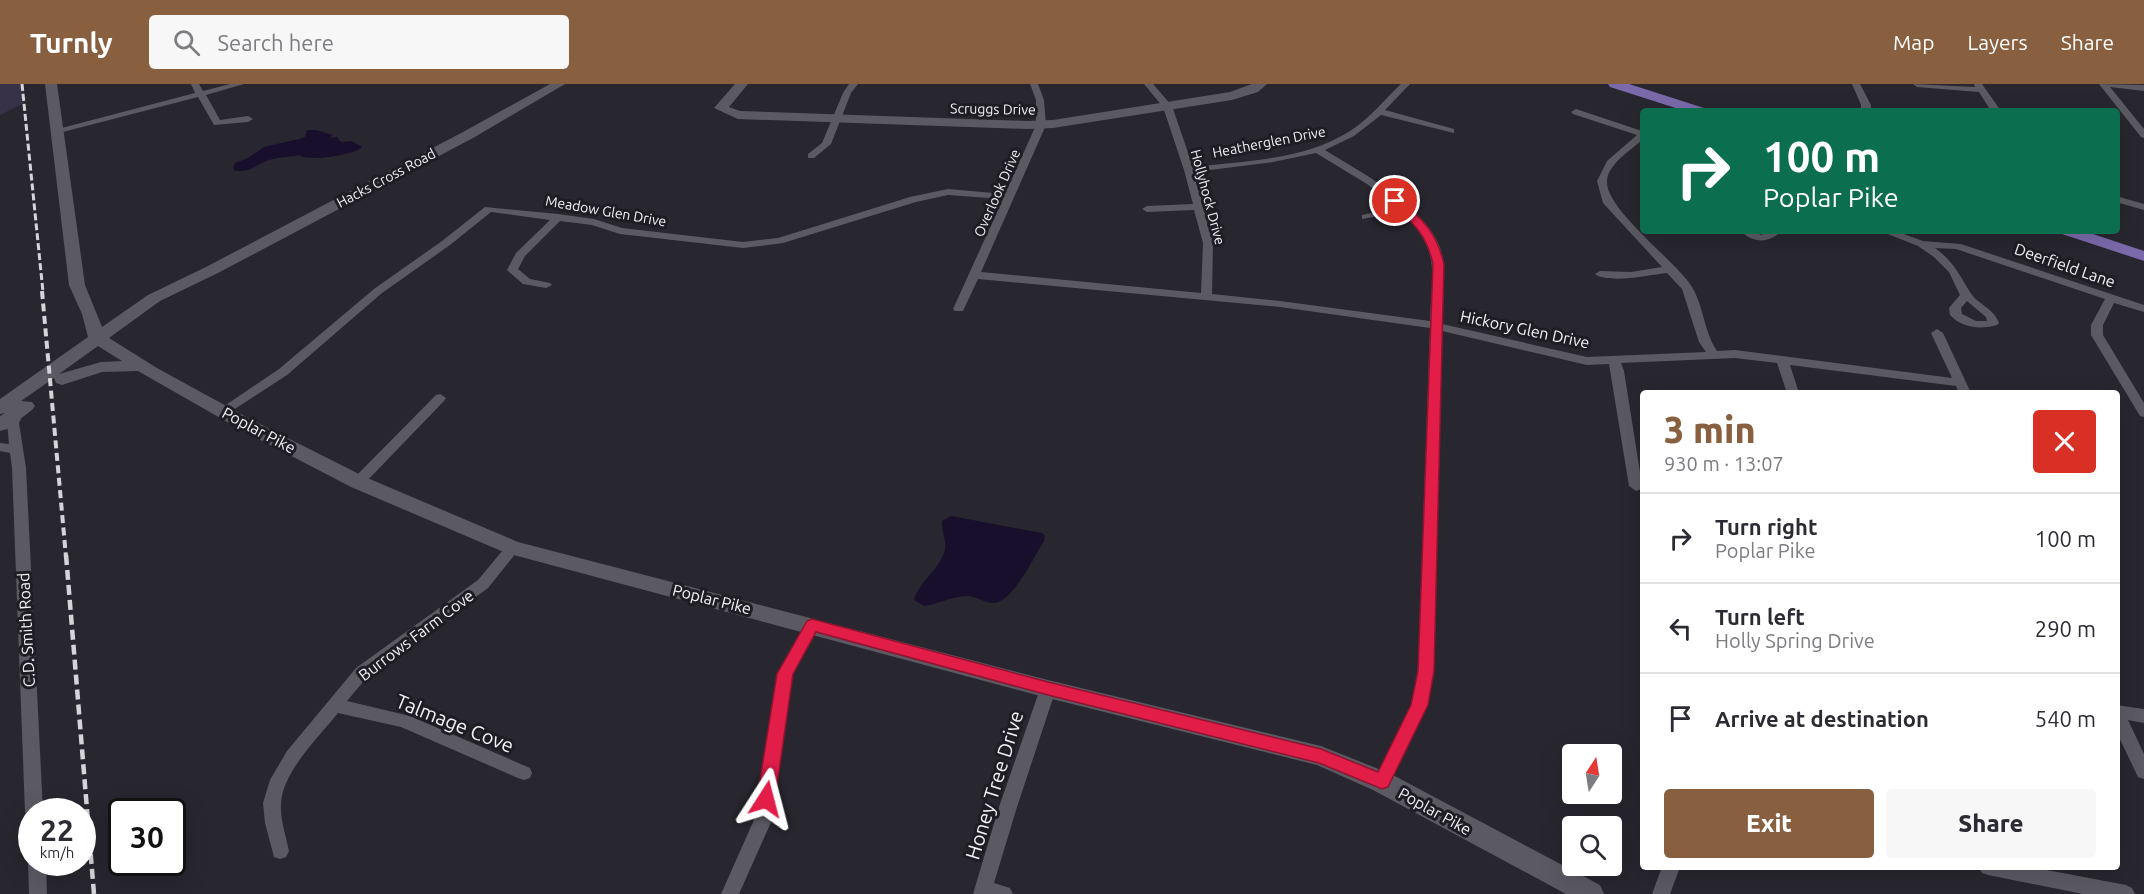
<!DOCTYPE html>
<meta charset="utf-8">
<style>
:root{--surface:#fff;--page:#f7f7f7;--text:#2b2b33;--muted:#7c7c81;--line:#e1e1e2;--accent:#885f3f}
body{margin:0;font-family:Ubuntu,sans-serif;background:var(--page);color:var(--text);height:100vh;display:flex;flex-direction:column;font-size:22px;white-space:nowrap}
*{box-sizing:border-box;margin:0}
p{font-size:20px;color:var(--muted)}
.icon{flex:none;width:33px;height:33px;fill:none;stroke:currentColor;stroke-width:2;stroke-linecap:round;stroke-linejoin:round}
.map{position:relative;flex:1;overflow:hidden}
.sheet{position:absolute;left:1640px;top:306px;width:480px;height:480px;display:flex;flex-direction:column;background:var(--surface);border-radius:6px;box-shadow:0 6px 24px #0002}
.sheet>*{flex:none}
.top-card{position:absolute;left:1640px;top:24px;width:480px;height:126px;border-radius:6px;box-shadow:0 6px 24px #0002;background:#0b6e4f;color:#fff;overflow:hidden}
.needle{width:39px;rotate:12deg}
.buttons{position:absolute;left:1562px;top:660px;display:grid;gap:12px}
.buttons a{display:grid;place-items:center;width:60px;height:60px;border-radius:6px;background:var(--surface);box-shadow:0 6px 24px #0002;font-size:30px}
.speed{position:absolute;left:18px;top:714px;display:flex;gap:12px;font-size:30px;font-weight:700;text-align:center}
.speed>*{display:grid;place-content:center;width:78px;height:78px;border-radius:50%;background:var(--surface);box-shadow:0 6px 24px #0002;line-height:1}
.speed small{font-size:15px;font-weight:400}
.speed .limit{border:3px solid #111;border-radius:9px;background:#fff;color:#111}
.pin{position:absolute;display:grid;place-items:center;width:51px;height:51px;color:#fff;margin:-26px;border:3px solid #fff;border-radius:50%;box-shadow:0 2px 6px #0007}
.me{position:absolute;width:66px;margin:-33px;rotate:9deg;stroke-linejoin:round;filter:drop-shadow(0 0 4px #0008)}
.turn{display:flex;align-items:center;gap:21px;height:126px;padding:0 24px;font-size:27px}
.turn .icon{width:78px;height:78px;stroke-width:2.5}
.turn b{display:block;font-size:42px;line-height:51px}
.round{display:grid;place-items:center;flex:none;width:63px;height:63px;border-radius:6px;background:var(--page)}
.overview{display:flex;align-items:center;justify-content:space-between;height:102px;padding:0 24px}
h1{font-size:36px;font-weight:800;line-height:45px;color:var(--accent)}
.button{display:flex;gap:12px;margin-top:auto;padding:12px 24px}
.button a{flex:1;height:69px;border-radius:6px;background:var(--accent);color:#fff;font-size:24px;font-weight:800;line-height:69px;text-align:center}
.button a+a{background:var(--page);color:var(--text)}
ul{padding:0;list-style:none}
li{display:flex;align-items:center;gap:18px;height:90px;padding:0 24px;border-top:2px solid var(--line)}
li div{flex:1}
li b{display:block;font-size:22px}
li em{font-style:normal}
header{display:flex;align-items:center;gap:36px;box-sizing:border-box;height:84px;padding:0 30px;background:var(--accent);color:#fff}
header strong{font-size:28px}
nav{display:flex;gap:33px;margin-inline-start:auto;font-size:21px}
.search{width:420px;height:54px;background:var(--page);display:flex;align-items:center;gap:15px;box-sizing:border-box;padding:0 21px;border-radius:6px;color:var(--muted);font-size:22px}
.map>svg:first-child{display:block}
.green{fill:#373248}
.water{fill:#170f2b}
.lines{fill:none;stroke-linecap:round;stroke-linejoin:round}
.street{fill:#5b5a63;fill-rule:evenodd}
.secondary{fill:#5b5a63;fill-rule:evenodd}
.primary{fill:#7b6aab;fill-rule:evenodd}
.rail-far2{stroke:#d5d4d9;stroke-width:3;stroke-dasharray:7 3;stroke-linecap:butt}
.rail-far1{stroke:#d5d4d9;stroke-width:4;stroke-dasharray:8 4.5;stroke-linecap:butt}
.rail{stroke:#d5d4d9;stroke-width:4.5;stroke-dasharray:10 5;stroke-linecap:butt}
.route{fill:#e11d48;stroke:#92132f;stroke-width:1.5}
.labels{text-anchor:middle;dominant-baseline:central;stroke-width:6;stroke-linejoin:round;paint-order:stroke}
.far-street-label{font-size:14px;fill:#f3f2f7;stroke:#1e1d24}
.street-label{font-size:16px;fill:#f3f2f7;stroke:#1e1d24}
.near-street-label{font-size:20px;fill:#f3f2f7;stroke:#1e1d24}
</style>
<header>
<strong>Turnly</strong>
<div class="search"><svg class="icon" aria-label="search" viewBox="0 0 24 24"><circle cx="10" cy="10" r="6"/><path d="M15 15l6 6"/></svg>Search here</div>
<nav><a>Map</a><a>Layers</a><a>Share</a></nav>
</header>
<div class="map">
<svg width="2144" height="810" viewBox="0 0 2144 810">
<rect width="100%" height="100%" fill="#28262e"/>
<polygon class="green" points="0,0 24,0 24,19 0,31"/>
<g class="water">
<path d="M307 46H316L333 51 330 54 337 53 341 58 351 57 362 63C354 71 316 76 304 73 299 72 302 70 296 72 288 73 280 73 273 75 256 79 254 88 235 87L233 84 235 79 248 74 264 63 299 55 305 53Z"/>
<path d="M951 432 1042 449 1045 452 1044 457C1034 472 1012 521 992 519 983 518 974 511 965 512 951 513 938 520 924 522L914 516C919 497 939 487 945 466 947 457 941 447 942 437Z"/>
</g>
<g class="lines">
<g class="street">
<polygon points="191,0 199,0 203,7 230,0 244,0 206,11 220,36 248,32 253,35 248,38 214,41 198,13 59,49 54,46 195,9"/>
<polygon points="849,0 858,0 851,9 831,60 814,74 808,74 808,70 822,59 843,9"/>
<path d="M1030 0H1038L1044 16 1046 41 981 188 1201 209 1203 159 1194 126 1147 128 1142 125 1147 122 1193 120 1184 86 1163 23 1144 0H1153L1172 22 1193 83C1245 77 1305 76 1350 47 1370 34 1384 16 1401 0H1410L1385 26 1454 45V49L1381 31 1354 52 1325 66C1362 89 1437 128 1443 175 1446 196 1442 219 1442 240L1587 273 1706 268 1699 258 1682 205 1667 189C1650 191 1608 200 1595 190L1600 187 1631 188 1662 183 1603 119 1597 97 1607 77 1637 51 1573 30 1571 28 1576 25 1642 47V56C1630 67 1608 80 1607 97 1605 125 1677 178 1692 203 1704 223 1704 248 1717 267L1735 266 1952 294 1931 249 1937 245 1943 249 1971 309H1959L1956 302 1790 281 1799 309H1787L1777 279 1735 274 1621 279 1624 287 1642 401 1641 405 1636 407 1629 402 1609 280 1587 281 1442 247 1434 587 1427 621 1388 703 1382 705 1376 703 1374 698 1411 621 1418 587 1430 244 1280 223 978 195 963 227H955L953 225 1003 115 948 111 916 118 783 159 743 164 620 150 592 141 560 137 525 172 518 185 530 195 550 199 552 201 546 204 523 200 507 186 516 169 550 136 491 128 450 161 382 209 287 291 227 330 223 331 217 327 279 285 374 205 442 157 485 123 558 130 594 135 622 144 743 158 778 154 910 113 948 105 1005 110 1036 41V16ZM1316 69 1367 100 1397 123 1362 131V135L1402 128C1441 168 1432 186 1430 237L1280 217 1212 210 1213 159 1194 88 1273 78Z"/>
<polygon points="1852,0 1860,0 1871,21 1871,27 1861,27 1861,21"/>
<polygon points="1913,0 1975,3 1974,0 1982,0 2001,27 1991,27 1979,8 1917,3"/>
<polygon points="2099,0 2144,1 2144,7 2110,3 2144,45 2144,54 2141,53"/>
<polygon points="2116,112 2144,120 2144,126 2116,118"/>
<path d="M1741 147H1753L1761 151 1770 147H1781C1770 160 1752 159 1741 147Z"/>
<path d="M1880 147H1895L1923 157 1961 160 2144 221V228L2114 219 2103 241V251L2144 319V333L2140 332 2091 251V241L2105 215 1956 165 1935 164C1954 178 1958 189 1970 208 1978 221 1994 224 1999 239L1997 241C1981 246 1962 244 1950 231L1949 224 1960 211 1949 188 1934 173 1918 162ZM1967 217 1986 233 1987 237H1976L1962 230 1961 224Z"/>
<polygon points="440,310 446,314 444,317 363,401 353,401 351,398 353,395 436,311"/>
<polygon points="18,324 24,328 19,339 26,384 43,728 32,728 32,735 28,733 25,728 12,384 10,369 0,367 0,359 9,360 7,339 14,325"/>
<path d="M513 459 518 460 520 464 488 504 368 592 347 617 410 632 530 684 532 689 530 694 524 696 518 694 401 643 338 629C319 653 282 688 281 720 280 736 286 752 289 767L286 773 280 775 274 773 265 739 263 719 270 696 287 667 356 584 478 496 508 460Z"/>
<polygon points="812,535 817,537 820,541 793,590 772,736 739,810 721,810 754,736 777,590 807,537"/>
<polygon points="1048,599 1054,600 1056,605 1017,723 994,799 1010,804 1013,810 973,810 999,723 1040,605 1042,600"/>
<polygon points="2116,621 2144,625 2144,639 2128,636 2144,670 2144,695 2138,693 2116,647"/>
<polygon points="31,772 32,778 46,778 47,810 29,810 28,778"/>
<polygon points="1662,783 1680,783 1670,810 1652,810"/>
<polygon points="1979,783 2031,783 2126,801 2132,804 2135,810 2083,810 1988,791 1982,789"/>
</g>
<g class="secondary">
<path d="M45 0H57L85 201 102 243 148 211 206 183 463 48 550 0H565L473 54 218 189 160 217 109 254 157 284 250 335 365 393 518 458 1048 596 1321 662 1391 690 1600 801 1604 810H1566L1373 706 1317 681 1048 614 506 469 351 403 236 343 138 287 102 288 62 301 56 299 54 294 21 317 32 318 35 322 32 326 7 345 0 347V332L5 329 0 330V315L88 253 82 230 69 201ZM98 262 122 277 101 278 59 290Z"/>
<polygon points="735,0 748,0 729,23 740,27 1027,37 1053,36 1230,8 1252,0 1267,0 1258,8 1232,16 1053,44 1027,45 738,35 714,24"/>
</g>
<g class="primary">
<polygon points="1608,0 1629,0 1704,24 1706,27 1685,27 1610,3"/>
<polygon points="2060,147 2084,147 2144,167 2144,177 2062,150"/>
</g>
<polyline class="rail-far2" points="22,0 43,208"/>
<polyline class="rail-far1" points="42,207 66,473"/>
<polyline class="rail" points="66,471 94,810"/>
</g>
<path class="route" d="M1391 114H1398C1423 136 1436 147 1444 180L1434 587 1428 621 1388 703 1382 705 1319 679 1048 611 816 548 793 590 775 715 772 720 766 722 760 720 757 715 777 590 807 537 812 535 1048 598 1321 665 1378 688 1411 621 1418 587 1433 180C1426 149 1414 140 1391 119Z"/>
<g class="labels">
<g class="far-street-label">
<text transform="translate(993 25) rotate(1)">Scruggs Drive</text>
<text transform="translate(1269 58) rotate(-11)">Heatherglen Drive</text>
<text transform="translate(386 94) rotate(-28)">Hacks Cross Road</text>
<text transform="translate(997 109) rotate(-66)">Overlook Drive</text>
<text transform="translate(1208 113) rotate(75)">Hollyhock Drive</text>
<text transform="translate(606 127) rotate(10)">Meadow Glen Drive</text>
</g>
<g class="street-label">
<text transform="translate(2065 181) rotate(19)">Deerfield Lane</text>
<text transform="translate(1525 245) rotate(12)">Hickory Glen Drive</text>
<text transform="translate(259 346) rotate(28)">Poplar Pike</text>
<text transform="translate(712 515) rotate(14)">Poplar Pike</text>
<text transform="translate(26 546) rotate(-93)">C.D. Smith Road</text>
<text transform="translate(416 551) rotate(-37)">Burrows Farm Cove</text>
<text transform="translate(1435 727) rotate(29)">Poplar Pike</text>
</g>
<g class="near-street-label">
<text transform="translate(455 639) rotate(22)">Talmage Cove</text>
<text transform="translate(994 701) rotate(-73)">Honey Tree Drive</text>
</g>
</g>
</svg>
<div class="buttons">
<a><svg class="needle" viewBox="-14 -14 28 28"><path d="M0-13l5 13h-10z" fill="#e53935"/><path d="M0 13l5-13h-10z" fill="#7c7c81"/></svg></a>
<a><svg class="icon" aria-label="search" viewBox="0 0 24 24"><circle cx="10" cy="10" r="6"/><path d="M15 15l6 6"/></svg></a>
</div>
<div class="speed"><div>22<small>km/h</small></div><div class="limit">30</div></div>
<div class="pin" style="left:1395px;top:117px;background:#d93025"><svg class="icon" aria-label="arrive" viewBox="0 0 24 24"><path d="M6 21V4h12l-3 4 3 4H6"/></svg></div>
<svg class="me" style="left:766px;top:715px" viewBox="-20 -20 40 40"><path d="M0-17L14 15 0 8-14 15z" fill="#e11d48" stroke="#fff" stroke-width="4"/></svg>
<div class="top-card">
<div class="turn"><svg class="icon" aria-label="right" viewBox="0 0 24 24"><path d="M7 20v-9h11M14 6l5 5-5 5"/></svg><div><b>100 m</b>Poplar Pike</div></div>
</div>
<section class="sheet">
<div class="overview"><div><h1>3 min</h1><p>930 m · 13:07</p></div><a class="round" style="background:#d93025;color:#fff"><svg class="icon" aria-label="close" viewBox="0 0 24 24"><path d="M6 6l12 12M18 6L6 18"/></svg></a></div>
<ul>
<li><svg class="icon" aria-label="right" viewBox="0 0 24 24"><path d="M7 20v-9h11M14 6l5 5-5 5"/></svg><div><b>Turn right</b><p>Poplar Pike</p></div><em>100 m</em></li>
<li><svg class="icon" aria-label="left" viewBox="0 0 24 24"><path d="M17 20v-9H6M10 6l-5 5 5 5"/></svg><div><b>Turn left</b><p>Holly Spring Drive</p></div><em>290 m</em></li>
<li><svg class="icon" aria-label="arrive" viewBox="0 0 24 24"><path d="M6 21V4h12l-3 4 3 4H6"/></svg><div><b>Arrive at destination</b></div><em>540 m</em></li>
</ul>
<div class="button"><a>Exit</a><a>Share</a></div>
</section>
</div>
